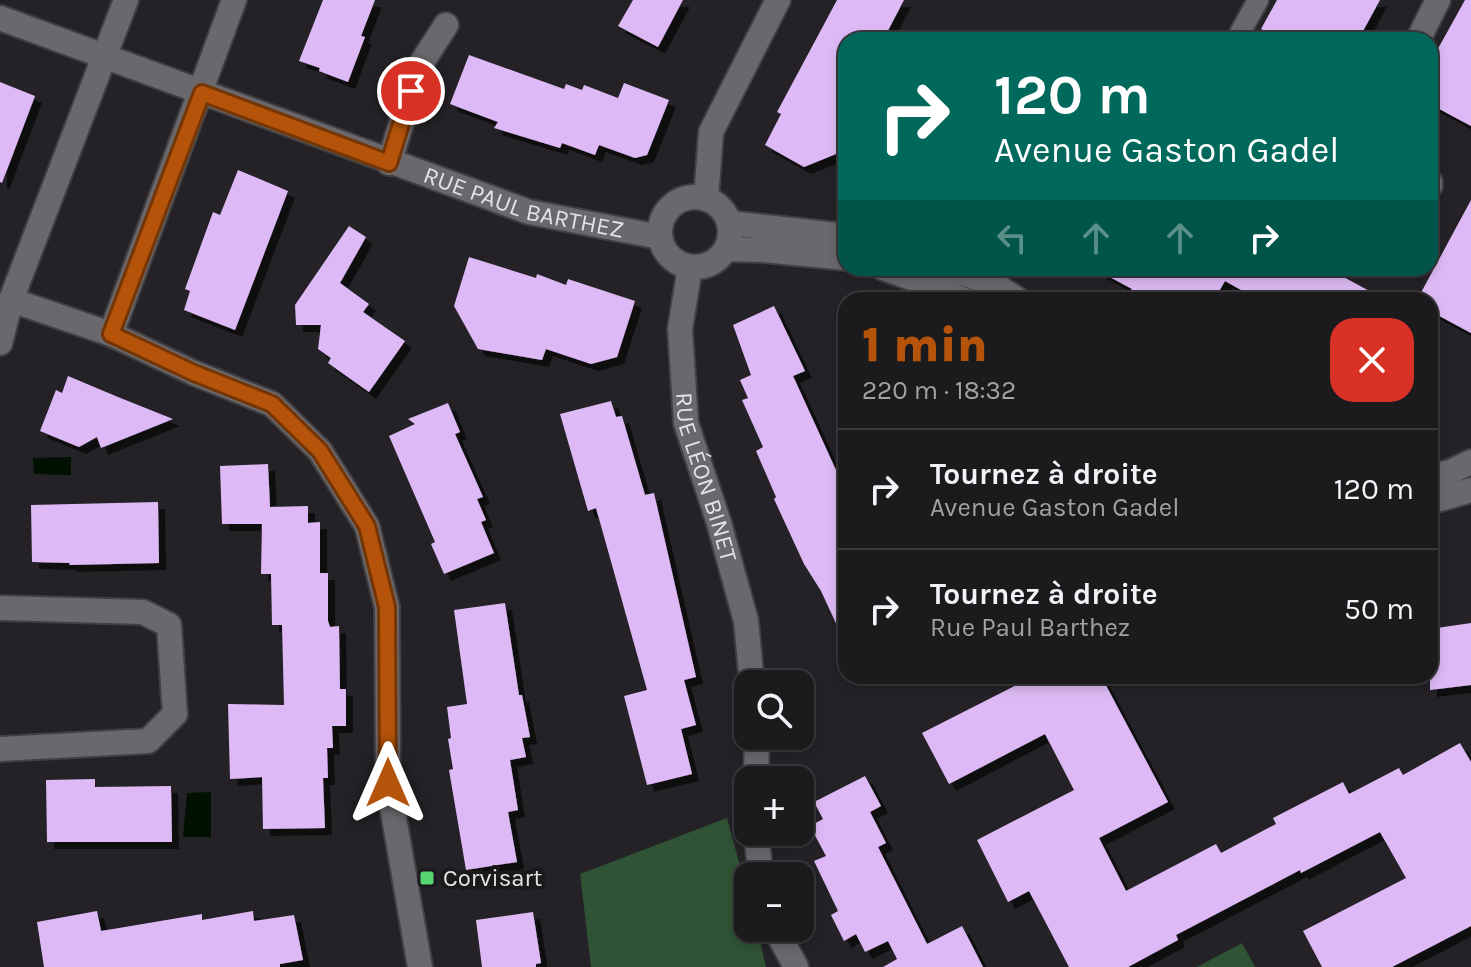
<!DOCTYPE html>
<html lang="fr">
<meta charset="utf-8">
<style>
:root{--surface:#1b1a1c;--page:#282729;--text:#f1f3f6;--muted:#a0a1a3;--line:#39383b;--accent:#b45309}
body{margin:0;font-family:Karla,sans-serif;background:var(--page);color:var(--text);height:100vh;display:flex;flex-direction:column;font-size:30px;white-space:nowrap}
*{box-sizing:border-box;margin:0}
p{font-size:26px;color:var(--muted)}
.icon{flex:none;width:44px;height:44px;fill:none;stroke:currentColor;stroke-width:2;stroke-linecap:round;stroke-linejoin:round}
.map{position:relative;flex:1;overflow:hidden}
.panel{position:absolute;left:838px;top:292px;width:600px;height:392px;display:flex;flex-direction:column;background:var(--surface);border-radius:24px;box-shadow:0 4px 12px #0003,0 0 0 2px var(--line)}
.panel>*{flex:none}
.guide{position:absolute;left:838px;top:32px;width:600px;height:244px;border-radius:24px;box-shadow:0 4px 12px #0003,0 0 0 2px var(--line);background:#00695c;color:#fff;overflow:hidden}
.tools{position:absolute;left:734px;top:670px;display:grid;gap:16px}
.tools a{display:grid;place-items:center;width:80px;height:80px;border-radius:16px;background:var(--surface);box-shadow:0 4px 12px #0003,0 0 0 2px var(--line);font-size:40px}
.pin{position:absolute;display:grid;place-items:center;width:68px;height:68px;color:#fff;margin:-34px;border:4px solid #fff;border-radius:50%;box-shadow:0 2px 8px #0007}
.me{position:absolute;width:88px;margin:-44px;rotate:0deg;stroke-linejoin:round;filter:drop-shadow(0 0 6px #0008)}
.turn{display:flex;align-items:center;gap:28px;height:168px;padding:0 24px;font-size:36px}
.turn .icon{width:104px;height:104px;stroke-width:2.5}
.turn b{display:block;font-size:56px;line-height:68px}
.lanes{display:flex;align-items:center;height:76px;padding:0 24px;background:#0003;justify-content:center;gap:40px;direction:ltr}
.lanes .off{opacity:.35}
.round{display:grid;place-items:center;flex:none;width:84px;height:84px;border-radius:24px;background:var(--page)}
.summary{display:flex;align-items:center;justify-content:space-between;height:136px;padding:0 24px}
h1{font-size:48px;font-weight:800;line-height:60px;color:var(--accent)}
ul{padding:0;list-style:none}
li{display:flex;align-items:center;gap:24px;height:120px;padding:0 24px;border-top:2px solid var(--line)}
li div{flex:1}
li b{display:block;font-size:30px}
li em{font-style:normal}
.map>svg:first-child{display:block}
.green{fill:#2f5334}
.water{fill:#001101}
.building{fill:#ddbaf5;filter:url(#shadow)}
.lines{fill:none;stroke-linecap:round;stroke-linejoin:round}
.service-casing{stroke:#403f42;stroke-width:24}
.minor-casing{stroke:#403f42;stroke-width:28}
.service{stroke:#6a686c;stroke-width:20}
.minor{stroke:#6a686c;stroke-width:24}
.route-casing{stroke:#753606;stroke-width:20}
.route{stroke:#b45309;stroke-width:14}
.poi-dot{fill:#57d570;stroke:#1b191c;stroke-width:3}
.labels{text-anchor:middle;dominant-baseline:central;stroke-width:8;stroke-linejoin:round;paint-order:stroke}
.street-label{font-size:24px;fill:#e3e2e5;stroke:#1b191c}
.poi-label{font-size:24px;fill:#e3e2e5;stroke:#1b191c;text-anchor:start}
</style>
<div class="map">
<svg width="1471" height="967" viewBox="0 0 1471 967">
<defs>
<filter id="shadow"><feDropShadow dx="7" dy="7" stdDeviation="0" flood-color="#0009"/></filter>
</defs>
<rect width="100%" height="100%" fill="#242226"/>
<g class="green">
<polygon points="727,818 748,895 748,928 757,928 766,967 591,967 580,874"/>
<polygon points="1242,943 1255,967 1197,967"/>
</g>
<g class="water">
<polygon points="71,457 71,475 34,474 33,458"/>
<polygon points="211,792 211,837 183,837 187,793"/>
</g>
<g class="building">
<polygon points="323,0 375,0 361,36 365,37 348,82 319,71 320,68 299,61"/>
<polygon points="633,0 683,0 658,47 618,26"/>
<polygon points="837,0 904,0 883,40 846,40 846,143 841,152 804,167 765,145 781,114 777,112"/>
<polygon points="1277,0 1380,0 1358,40 1282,40 1261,29"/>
<polygon points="1465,0 1471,0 1471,126 1430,104 1430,63"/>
<polygon points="469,55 564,89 566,84 582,90 584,85 618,98 624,83 669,100 647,155 635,158 599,145 595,155 562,143 560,148 494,128 498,122 450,104"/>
<polygon points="0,82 35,96 2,183 0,182"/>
<polygon points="238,170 288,191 235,330 184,310 190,291 185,289 213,212 220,215"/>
<polygon points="1471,200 1471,333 1430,311 1430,300 1417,300"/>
<polygon points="349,226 366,237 340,283 369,304 363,312 405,341 369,392 328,363 331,358 318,349 321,325 296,325 295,305"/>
<polygon points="469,257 536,278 537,274 566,285 568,279 635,301 617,357 591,364 546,349 542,360 478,349 454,306"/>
<polygon points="1093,268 1327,268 1386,300 1259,300 1225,281 1214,300 1126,300 1132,289"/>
<polygon points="774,306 805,371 793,376 846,492 846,645 821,591 804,564 774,499 776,497 756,451 763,447 742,400 748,398 740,380 751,375 733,325"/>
<polygon points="68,376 118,397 173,419 101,448 97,437 79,447 40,431 56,390 62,393"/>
<polygon points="611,401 616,417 622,416 645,495 654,493 696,677 684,680 696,725 681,729 692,774 647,785 624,696 647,690 596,508 588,511 560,414"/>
<polygon points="448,403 460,432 455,434 483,497 477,499 486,520 481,522 494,553 444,574 431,544 435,542 389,436 415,424 408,419"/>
<polygon points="268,464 270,507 308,506 308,523 320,522 320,573 328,573 328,621 330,627 339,626 340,689 346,689 346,726 332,726 333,748 327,748 328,778 323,778 325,828 263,829 262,777 230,779 228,704 284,705 282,625 272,625 271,574 261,574 262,524 222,524 220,466"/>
<polygon points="158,502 159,563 69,565 70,563 32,562 31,505"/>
<polygon points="505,603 519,695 522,695 530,737 522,738 526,757 510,760 518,810 508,812 517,862 466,870 449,770 453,769 448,739 451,738 447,707 467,704 454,610"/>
<polygon points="1471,623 1471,685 1430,690 1430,629"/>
<polygon points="1034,676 1101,676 1168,802 1099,838 1126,891 1216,844 1221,853 1276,824 1273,818 1343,782 1349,794 1399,768 1403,775 1460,743 1471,762 1471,926 1392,967 1322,967 1303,931 1406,878 1380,832 1301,873 1300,870 1176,935 1178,940 1128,967 1069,967 1029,891 1008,902 977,840 1074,790 1045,734 949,784 922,733"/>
<polygon points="865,776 881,806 870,812 886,843 878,847 927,944 962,926 983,967 883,967 897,959 888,941 865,952 856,934 844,941 831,915 838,911 814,861 826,856 810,826 823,819 814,802"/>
<polygon points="95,779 95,787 171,786 172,842 47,842 46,780"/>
<polygon points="97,911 101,931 202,914 202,920 253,911 254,921 294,915 303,960 280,964 280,967 44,967 37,922"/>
<polygon points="533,912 541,963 536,964 536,967 482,967 476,920"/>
</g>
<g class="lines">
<defs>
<polyline id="service" points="1236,40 1258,0"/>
<g id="minor">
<path id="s1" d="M0 18 529 212 660 237"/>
<polyline points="1418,40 1438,0"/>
<polyline points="389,163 419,67 446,25"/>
<polyline points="1430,182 1430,186"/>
<circle cx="695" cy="232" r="35"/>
<polyline points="706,199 711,132 778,0"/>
<polyline points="729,223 846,236"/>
<polyline points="726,249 763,250 846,258"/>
<path id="s2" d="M690 267 680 329 686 423 719 523 746 621 752 684"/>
<polyline points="883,268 928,284 964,300"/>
<polyline points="950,268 997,286 1018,300"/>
<polyline points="11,300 111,334 194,373 272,404 320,451 367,526 387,607 388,783 420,967"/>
<polyline points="111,334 234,0"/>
<polyline points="0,343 11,300 126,0"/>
<polyline points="1430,477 1450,472 1471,462"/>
<polyline points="1430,502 1471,490"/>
<polyline points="0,608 143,612 169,625 175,714 148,741 0,749"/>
<polyline points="756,780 757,736"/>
<polyline points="756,832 761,876"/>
<polyline points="775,928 796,967"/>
</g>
</defs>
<use href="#service" class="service-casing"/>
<use href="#minor" class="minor-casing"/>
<use href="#service" class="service"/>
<use href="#minor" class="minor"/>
</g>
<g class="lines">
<defs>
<polyline id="route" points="388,783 387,607 367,526 320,451 272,404 194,373 111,334 202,93 389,163 411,91"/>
</defs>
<use href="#route" class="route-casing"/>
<use href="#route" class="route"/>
</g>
<rect class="poi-dot" x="419" y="870" width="16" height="16" rx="4"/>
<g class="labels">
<g class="street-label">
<text stroke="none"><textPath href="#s1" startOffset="556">RUE PAUL BARTHEZ</textPath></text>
<text stroke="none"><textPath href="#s2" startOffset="214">RUE LÉON BINET</textPath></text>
</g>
<g class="poi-label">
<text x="443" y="878">Corvisart</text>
</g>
</g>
</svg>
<div class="tools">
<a><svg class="icon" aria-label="search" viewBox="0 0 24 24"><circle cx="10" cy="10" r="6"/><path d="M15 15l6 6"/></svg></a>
<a>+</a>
<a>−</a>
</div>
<div class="pin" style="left:411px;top:91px;background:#d93025"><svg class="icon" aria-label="arrive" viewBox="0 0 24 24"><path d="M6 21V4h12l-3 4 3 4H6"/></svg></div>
<svg class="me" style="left:388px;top:783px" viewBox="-20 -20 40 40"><path d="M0-17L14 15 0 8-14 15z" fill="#b45309" stroke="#fff" stroke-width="4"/></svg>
<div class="guide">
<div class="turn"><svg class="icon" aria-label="right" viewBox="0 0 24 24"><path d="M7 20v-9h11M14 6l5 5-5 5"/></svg><div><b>120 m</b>Avenue Gaston Gadel</div></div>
<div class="lanes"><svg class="icon off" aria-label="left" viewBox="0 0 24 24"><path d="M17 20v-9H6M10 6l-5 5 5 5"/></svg><svg class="icon off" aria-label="ahead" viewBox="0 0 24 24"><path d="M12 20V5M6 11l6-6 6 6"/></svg><svg class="icon off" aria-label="ahead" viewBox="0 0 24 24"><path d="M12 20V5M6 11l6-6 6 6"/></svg><svg class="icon" aria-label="right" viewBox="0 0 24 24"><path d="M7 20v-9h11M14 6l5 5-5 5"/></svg></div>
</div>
<section class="panel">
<div class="summary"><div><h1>1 min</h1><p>220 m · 18:32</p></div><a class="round" style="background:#d93025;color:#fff"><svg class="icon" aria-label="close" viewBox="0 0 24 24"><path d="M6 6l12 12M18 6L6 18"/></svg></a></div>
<ul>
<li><svg class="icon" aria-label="right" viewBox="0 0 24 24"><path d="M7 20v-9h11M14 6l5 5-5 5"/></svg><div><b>Tournez à droite</b><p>Avenue Gaston Gadel</p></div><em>120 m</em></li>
<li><svg class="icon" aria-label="right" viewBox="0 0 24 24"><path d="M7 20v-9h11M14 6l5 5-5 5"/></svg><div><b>Tournez à droite</b><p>Rue Paul Barthez</p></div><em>50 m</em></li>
</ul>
</section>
</div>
